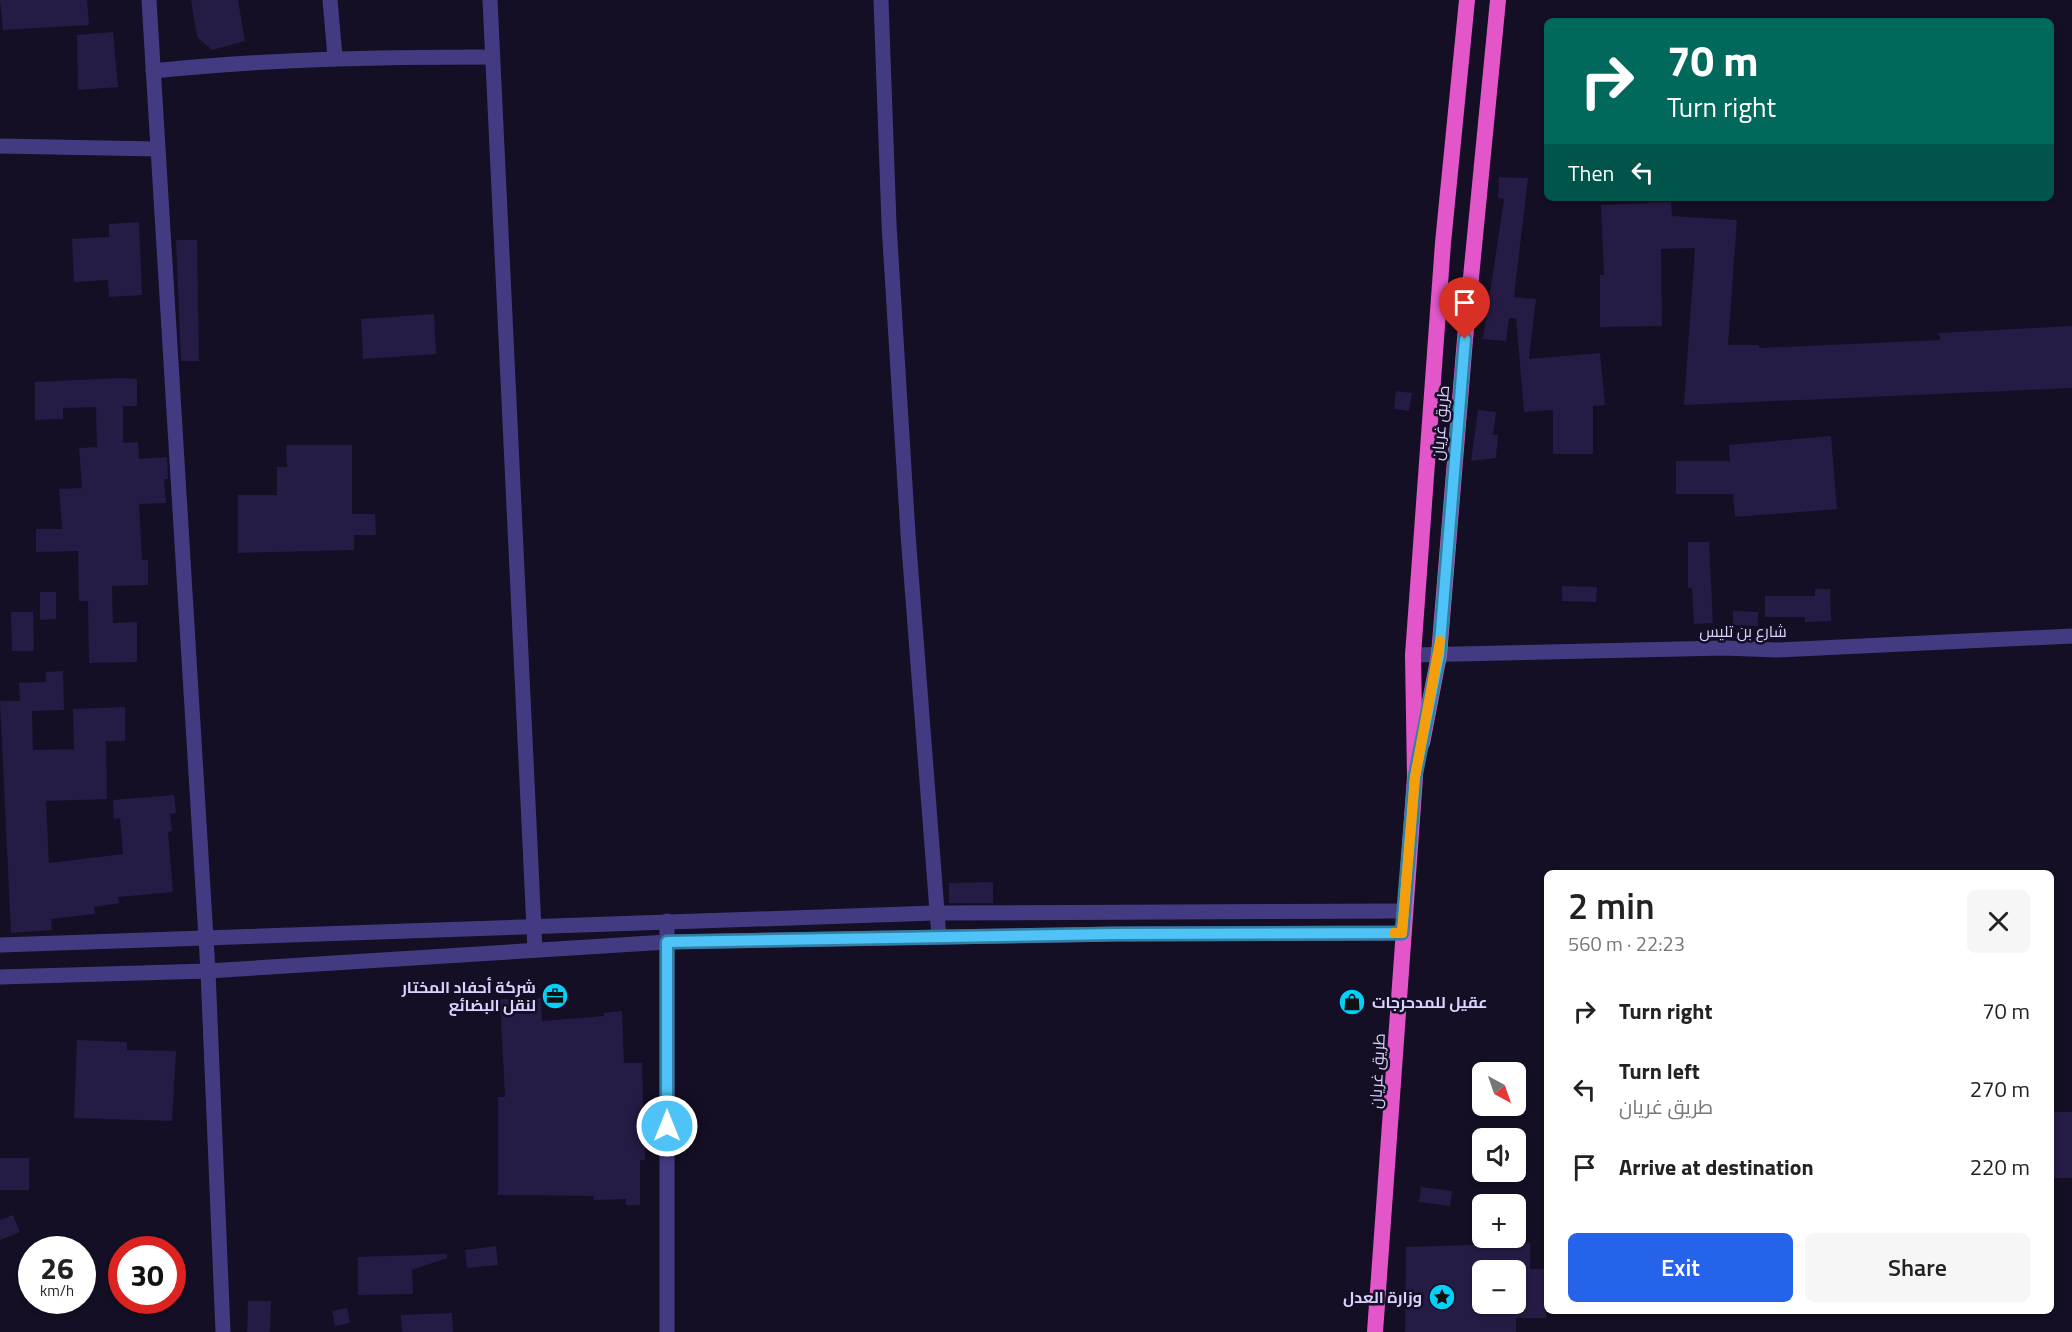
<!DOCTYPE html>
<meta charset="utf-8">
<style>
:root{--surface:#fff;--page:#f6f6f6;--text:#222;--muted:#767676;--accent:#2563eb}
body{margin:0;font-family:"Titillium Web",Cairo,sans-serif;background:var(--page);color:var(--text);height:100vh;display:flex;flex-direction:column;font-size:22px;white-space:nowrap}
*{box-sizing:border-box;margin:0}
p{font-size:20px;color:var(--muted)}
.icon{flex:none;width:33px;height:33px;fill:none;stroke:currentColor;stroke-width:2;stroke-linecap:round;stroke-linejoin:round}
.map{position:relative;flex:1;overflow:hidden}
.details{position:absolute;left:1544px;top:870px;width:510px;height:444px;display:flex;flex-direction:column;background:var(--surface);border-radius:9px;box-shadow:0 2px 4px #0004}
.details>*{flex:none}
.guide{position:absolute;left:1544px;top:18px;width:510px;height:183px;border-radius:9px;box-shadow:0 2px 4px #0004;background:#00695c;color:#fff;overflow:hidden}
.needle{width:39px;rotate:140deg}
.fabs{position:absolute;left:1472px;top:1062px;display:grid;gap:12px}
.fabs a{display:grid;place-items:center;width:54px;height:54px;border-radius:9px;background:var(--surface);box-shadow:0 2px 4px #0004;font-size:30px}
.speed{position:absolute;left:18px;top:1236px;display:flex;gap:12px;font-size:30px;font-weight:700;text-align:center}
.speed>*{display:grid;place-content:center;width:78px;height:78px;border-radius:50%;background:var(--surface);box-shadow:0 2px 4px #0004;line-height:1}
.speed small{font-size:15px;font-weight:400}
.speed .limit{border:9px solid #d22;background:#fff;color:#111}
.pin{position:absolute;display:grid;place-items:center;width:51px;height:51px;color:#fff;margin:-62px -26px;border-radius:50% 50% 50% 0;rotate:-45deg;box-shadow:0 0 6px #0007}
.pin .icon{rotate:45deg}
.me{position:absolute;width:66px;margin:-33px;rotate:0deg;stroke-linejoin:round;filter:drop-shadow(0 0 4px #0008)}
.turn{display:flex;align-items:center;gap:21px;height:126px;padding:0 24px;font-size:27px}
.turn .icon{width:78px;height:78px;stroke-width:2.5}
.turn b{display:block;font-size:42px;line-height:51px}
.then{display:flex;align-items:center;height:57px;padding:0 24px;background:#0003;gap:12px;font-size:22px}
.round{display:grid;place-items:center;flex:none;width:63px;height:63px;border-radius:9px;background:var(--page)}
.summary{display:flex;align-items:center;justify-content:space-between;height:102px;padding:0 24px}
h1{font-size:36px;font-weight:600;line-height:45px}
.cta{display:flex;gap:12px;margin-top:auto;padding:12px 24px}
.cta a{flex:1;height:69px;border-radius:9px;background:var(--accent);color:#fff;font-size:24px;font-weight:600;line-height:69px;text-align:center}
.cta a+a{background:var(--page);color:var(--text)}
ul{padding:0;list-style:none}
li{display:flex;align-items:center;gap:18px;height:78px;padding:0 24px}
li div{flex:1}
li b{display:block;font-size:22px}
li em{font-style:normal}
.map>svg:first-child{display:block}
.building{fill:#261b44;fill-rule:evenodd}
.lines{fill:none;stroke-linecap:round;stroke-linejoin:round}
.minor{stroke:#423b82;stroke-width:15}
.tertiary{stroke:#423b82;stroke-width:15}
.trunk{stroke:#e256ca;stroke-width:16}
.route-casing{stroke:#337fa1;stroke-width:15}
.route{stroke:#4fc3f7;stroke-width:10}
.slow{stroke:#f59e0b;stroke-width:10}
.labels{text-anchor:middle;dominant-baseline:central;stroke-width:5;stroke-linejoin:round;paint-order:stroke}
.street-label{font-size:16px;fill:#dad3fe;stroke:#140f24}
.poi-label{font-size:16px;font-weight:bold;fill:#dad3fe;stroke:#140f24;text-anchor:end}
</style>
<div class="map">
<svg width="2072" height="1332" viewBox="0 0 2072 1332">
<rect width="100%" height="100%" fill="#140f24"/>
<g class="building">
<polygon points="0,0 87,0 89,25 3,30"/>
<polygon points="191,0 238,0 245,41 212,50 197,37"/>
<polygon points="113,32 118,87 78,90 77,35"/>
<polygon points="1499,177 1528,178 1514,297 1536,299 1529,359 1600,353 1605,405 1593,406 1593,454 1553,454 1553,410 1524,412 1516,318 1509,318 1506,341 1483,339 1504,199 1498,198"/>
<polygon points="1671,202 1672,216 1737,220 1728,345 1759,345 1759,348 1940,340 1939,333 2072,326 2072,388 1684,405 1695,248 1661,249 1662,326 1600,327 1600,275 1604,275 1601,205"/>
<polygon points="139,222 142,295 109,297 108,280 74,282 72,239 109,237 109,224"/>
<polygon points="176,240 197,240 199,361 181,361"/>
<polygon points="434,314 436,354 363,359 361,319"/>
<polygon points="121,378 137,379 137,406 123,406 123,443 138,442 139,459 167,457 168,479 164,479 166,503 139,504 142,560 148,560 148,585 112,586 113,623 137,622 137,662 89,663 88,601 79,601 78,551 36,552 36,529 62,529 59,489 82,488 79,448 97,447 96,407 63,408 63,419 35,420 35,382"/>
<polygon points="1396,391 1412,393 1409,411 1394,409"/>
<polygon points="1478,410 1496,412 1493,435 1498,435 1496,458 1471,461"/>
<polygon points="1831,436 1837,509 1735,517 1733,494 1676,494 1676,461 1730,461 1729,445"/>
<polygon points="286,445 352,445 352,514 375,514 376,535 354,535 354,550 238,553 238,495 277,495 277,467 287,467"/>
<polygon points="1688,542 1709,542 1713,623 1694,624 1692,588 1688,588"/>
<polygon points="1562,586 1597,587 1596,602 1562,601"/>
<polygon points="1815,589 1830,589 1831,621 1805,622 1805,617 1765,617 1765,596 1815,596"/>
<polygon points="40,592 56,592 56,619 40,620"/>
<polygon points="1733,611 1758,612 1758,626 1733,625"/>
<polygon points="11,612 33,612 34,651 12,651"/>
<polygon points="63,671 64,710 32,711 33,750 74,749 73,709 125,707 125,741 106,741 107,799 46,801 49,863 123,854 120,818 114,819 113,800 174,795 176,813 170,814 172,831 168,832 173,892 118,897 119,903 94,907 95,914 51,919 52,930 11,933 0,701 20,701 19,683 46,682 46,672"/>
<polygon points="993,882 993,903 949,903 949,883"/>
<polygon points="541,998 542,1021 604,1016 604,1013 622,1011 624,1063 642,1063 645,1160 640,1160 640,1205 626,1205 626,1199 594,1200 594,1196 498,1195 498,1097 505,1097 500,999"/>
<polygon points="77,1040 127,1042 127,1050 176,1051 172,1121 74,1118"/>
<rect x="2050" y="1112" width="22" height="66"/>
<rect x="0" y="1158" width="29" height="32"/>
<polygon points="1421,1187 1452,1191 1450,1206 1419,1202"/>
<polygon points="13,1215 20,1232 0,1240 0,1220"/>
<path d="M1530 1243V1269H1546V1318H1516V1332H1405L1406 1247ZM1482 1270H1515V1304H1482Z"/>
<polygon points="496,1246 498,1265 467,1268 465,1250"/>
<polygon points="447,1254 447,1258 412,1270 413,1294 358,1295 358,1257"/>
<polygon points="248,1301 271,1301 270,1332 247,1332"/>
<polygon points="347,1308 350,1323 335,1326 332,1311"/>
<polygon points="452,1313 453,1332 402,1332 401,1315"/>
</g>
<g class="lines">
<g class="minor">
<polyline points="149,0 208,971 223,1332"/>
<polyline points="330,0 335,57"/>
<polyline points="490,0 535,950"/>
<polyline points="881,0 889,224 908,534 939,937"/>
<path d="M153 71C266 59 379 57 492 57"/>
<polyline points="0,146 158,149"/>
<polyline points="667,1332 667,921"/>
</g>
<g class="tertiary">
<polyline points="1413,655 1725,648 1776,650 2072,636"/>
<polyline points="0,945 935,913 1404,911"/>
<polyline points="0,977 208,971 667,942 1117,934 1402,933"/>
</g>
<g class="trunk">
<polyline points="1422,743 1439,655 1465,339 1498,0"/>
<polyline points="1375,1332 1415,777 1413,655 1443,243 1467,0"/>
</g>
</g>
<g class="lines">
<defs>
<polyline id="route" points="667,1126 667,942 1117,934 1402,933 1415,777 1439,655 1465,339"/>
</defs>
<use href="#route" class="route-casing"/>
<use href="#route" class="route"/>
<polyline class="slow" points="1394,933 1402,933 1415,777 1440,641"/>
</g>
<defs>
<symbol id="office-disc" viewBox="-11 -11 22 22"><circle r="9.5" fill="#05d0f7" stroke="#140f24"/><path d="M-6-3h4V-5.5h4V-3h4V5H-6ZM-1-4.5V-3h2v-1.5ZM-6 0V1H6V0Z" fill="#111"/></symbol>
<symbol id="shop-disc" viewBox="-11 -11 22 22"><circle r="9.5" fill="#05d0f7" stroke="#140f24"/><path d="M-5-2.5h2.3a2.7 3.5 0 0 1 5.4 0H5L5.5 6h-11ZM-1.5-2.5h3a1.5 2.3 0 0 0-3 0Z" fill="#111"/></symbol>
<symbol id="sight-disc" viewBox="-11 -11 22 22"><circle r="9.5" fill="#05d0f7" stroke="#140f24"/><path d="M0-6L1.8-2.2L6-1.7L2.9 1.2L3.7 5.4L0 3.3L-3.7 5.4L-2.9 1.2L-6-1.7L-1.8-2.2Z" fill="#111"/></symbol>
</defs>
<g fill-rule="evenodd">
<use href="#office-disc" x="540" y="981" width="30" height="30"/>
<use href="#shop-disc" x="1337" y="987" width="30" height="30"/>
<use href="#sight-disc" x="1427" y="1282" width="30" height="30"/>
</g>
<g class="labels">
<g class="street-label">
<text transform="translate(1440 423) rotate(-85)">طريق غريان</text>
<text x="1743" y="631">شارع بن تليس</text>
<text transform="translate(1377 1071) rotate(-87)">طريق غريان</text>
</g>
<g class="poi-label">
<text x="536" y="987">شركة أحفاد المختار<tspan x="536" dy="18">لنقل البضائع</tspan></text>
<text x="1372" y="1002" text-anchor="start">عقيل للمدحرجات</text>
<text x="1422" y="1297">وزارة العدل</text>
</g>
</g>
</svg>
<div class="fabs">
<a><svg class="needle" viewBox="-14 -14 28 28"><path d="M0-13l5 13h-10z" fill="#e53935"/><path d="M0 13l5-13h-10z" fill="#767676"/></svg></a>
<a><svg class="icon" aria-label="sound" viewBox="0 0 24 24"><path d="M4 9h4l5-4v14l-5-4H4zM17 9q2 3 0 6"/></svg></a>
<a>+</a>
<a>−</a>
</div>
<div class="speed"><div>26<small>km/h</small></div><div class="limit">30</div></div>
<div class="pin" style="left:1465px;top:339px;background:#d93025"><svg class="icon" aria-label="arrive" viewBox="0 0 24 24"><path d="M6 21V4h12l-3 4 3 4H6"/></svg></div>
<svg class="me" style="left:667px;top:1126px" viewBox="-20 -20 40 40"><circle r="17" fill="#4fc3f7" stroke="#fff" stroke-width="3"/><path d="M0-11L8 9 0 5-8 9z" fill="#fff"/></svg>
<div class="guide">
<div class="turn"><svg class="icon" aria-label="right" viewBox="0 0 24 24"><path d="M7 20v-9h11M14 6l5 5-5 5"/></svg><div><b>70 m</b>Turn right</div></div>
<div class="then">Then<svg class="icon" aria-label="left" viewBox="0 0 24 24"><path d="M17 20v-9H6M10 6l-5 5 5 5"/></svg></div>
</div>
<section class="details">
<div class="summary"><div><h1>2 min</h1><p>560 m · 22:23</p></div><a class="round"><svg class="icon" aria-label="close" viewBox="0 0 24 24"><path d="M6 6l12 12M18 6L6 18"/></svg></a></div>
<ul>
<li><svg class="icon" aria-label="right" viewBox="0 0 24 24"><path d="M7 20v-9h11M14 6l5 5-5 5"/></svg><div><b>Turn right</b></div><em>70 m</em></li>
<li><svg class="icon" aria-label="left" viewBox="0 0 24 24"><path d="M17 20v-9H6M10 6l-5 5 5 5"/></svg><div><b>Turn left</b><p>طريق غريان</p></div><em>270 m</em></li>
<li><svg class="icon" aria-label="arrive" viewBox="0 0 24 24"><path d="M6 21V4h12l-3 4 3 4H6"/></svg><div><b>Arrive at destination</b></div><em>220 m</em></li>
</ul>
<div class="cta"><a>Exit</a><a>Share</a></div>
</section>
</div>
